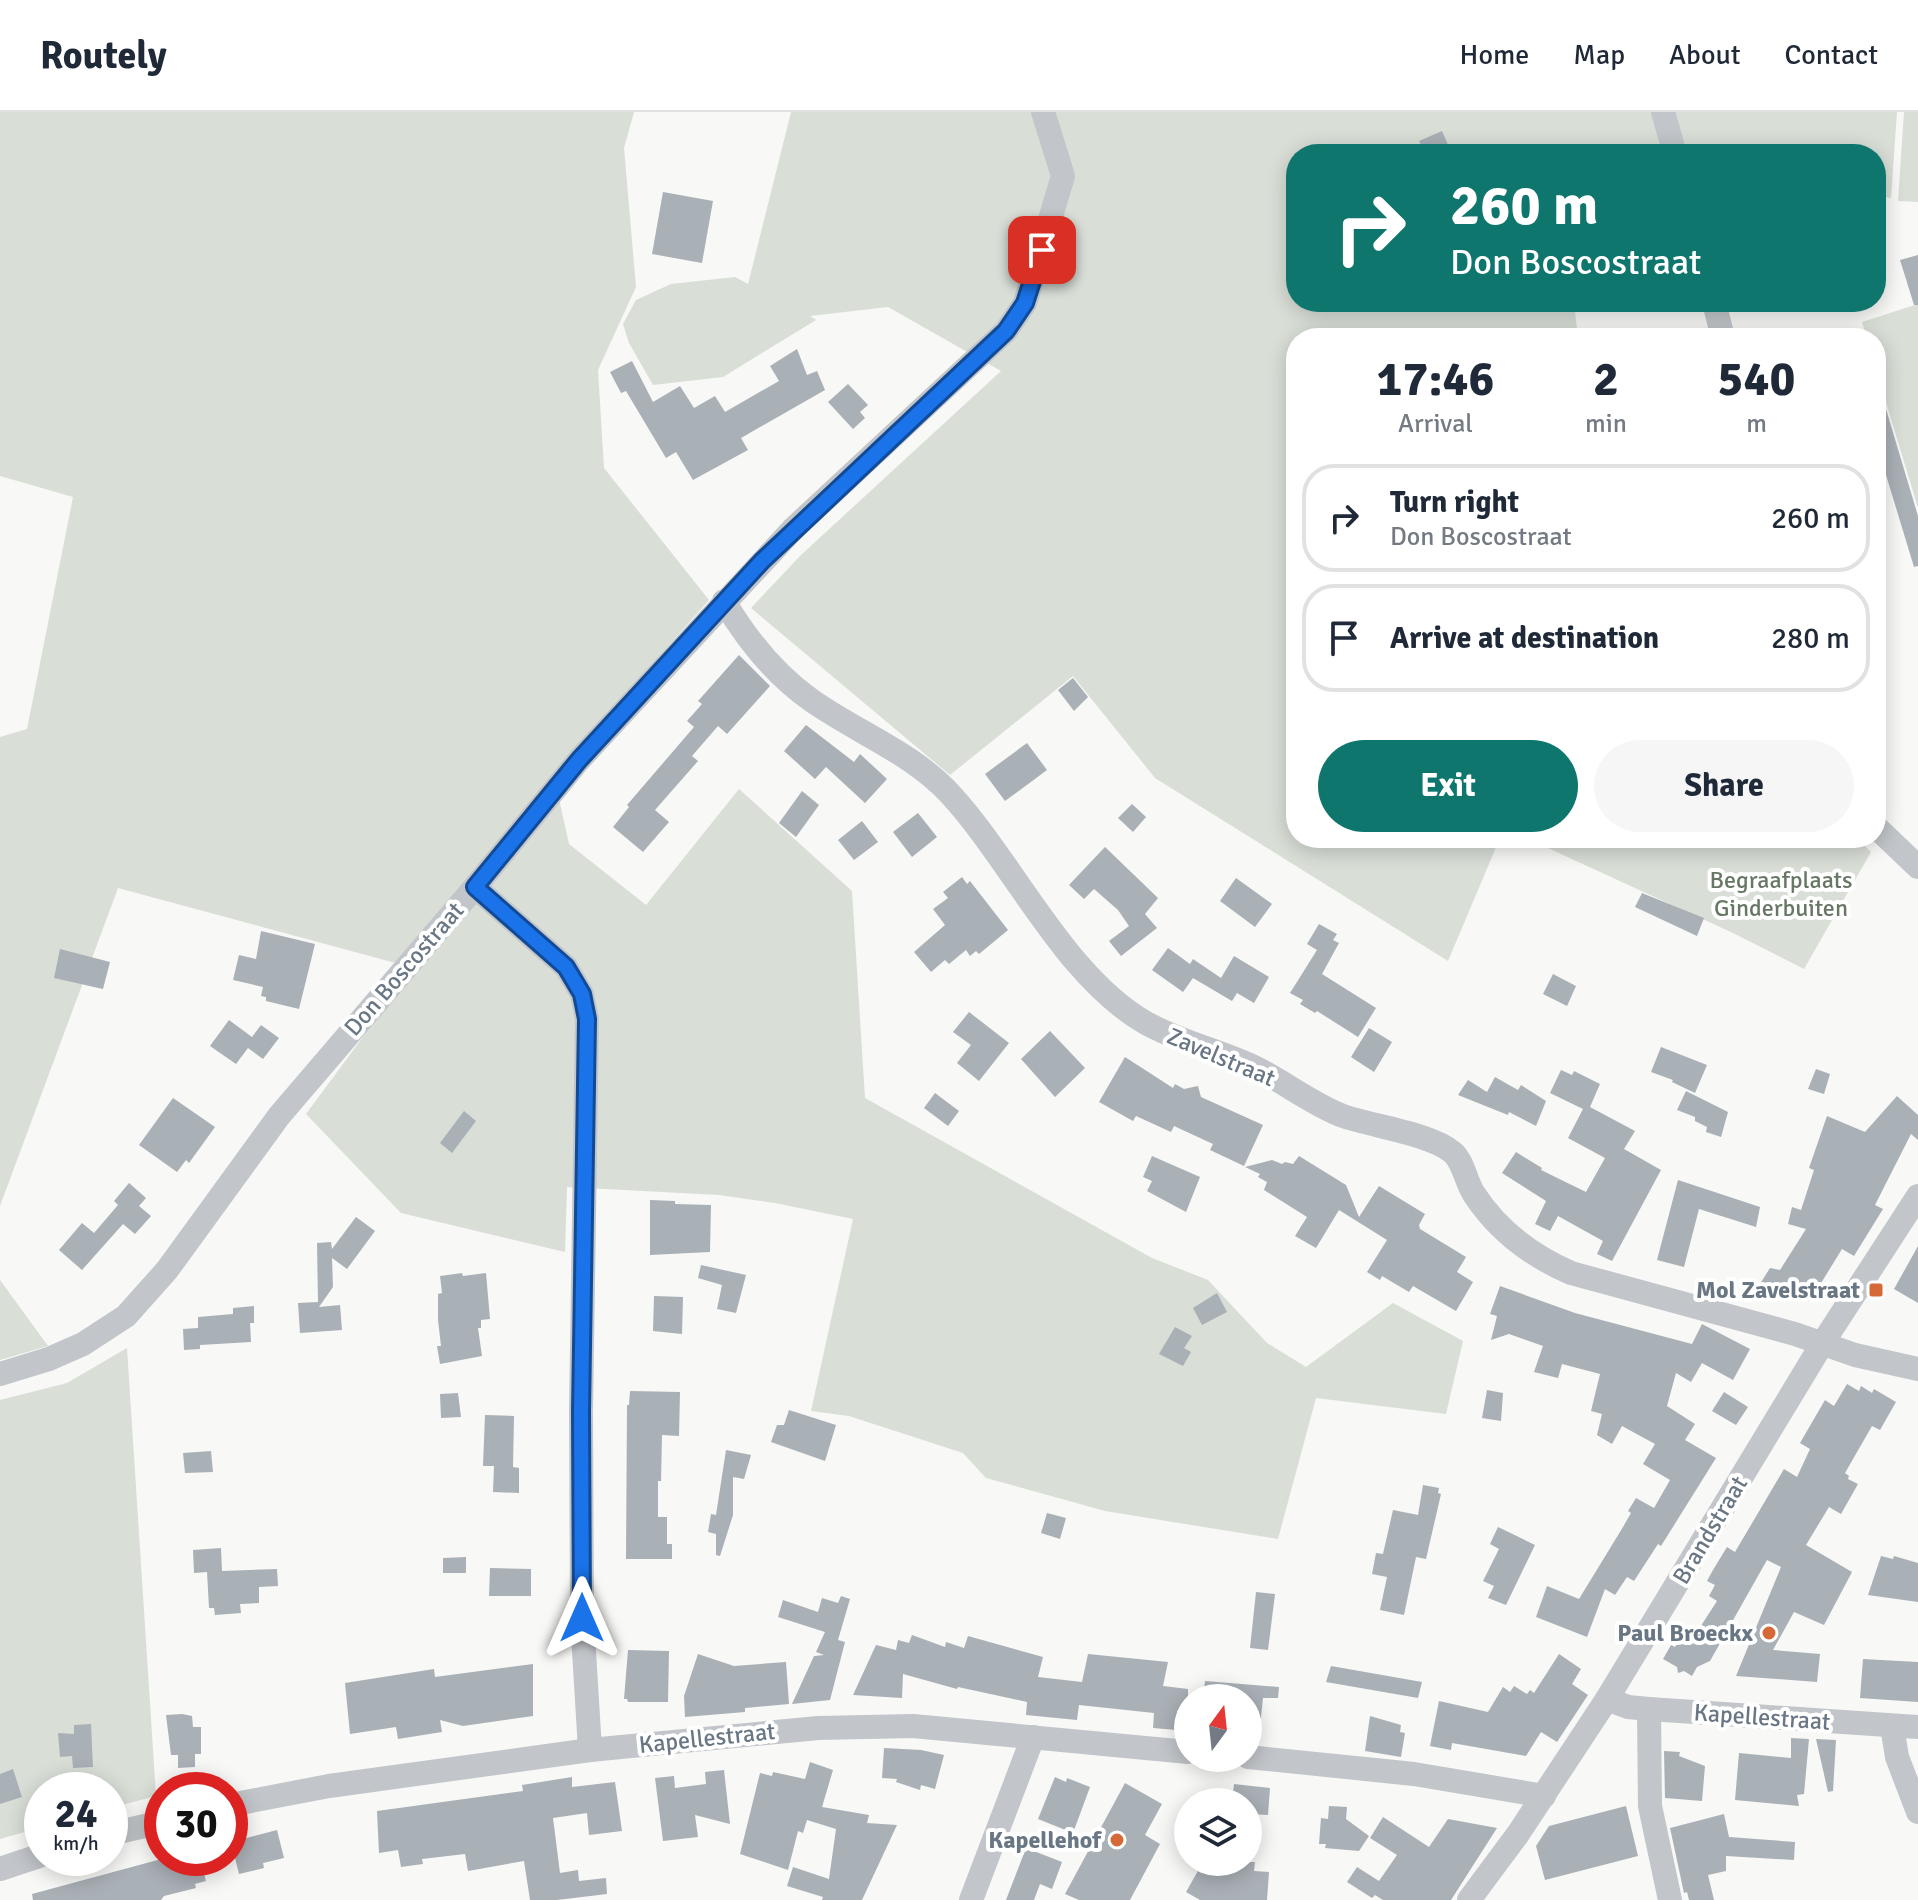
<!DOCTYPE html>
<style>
:root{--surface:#fff;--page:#f6f6f7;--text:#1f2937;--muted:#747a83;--line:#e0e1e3;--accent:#0f766e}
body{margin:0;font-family:Signika,sans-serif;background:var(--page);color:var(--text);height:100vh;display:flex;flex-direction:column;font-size:30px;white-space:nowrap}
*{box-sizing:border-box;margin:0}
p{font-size:26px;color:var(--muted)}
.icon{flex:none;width:44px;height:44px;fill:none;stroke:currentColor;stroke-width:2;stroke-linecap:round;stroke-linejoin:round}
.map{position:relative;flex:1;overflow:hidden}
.panel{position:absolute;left:1286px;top:216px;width:600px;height:520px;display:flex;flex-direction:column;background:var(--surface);border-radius:32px;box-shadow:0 4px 20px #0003}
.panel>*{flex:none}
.hud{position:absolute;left:1286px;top:32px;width:600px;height:168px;border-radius:32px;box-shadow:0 4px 20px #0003;background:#0f766e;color:#fff;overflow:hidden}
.needle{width:52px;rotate:15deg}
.buttons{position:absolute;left:1174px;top:1572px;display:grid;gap:16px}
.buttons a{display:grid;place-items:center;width:88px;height:88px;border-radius:50%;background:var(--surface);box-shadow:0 4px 20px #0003;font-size:40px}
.speed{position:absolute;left:24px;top:1660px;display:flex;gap:16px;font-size:40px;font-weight:700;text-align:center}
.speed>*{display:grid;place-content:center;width:104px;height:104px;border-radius:50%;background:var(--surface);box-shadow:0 4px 20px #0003;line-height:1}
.speed small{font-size:20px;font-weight:400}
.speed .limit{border:12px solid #d22;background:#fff;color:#111}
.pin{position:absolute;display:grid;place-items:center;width:68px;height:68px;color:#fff;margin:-34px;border-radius:16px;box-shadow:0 4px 12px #0006}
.me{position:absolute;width:88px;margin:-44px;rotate:0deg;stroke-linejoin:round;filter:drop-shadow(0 0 6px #0008)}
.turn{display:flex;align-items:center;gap:28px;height:168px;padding:0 32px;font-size:36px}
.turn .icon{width:104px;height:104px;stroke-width:2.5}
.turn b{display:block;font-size:56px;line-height:68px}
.eta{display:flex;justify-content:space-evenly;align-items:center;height:136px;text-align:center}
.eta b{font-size:48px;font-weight:700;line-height:56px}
.primary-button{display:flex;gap:16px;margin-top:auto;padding:16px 32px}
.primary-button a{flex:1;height:92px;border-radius:48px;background:var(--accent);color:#fff;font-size:32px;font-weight:700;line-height:92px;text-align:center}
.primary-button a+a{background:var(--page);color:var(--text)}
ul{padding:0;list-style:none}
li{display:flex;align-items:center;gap:24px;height:108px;margin:0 16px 12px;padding:0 16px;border:4px solid var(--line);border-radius:32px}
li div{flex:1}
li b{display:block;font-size:30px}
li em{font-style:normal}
header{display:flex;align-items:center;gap:48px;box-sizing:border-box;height:112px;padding:0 40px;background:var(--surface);border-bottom:2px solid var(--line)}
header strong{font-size:38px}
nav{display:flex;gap:44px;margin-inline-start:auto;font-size:28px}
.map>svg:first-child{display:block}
.green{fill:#d9ded7}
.building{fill:#a9b0b6}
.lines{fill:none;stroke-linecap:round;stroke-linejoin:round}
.minor{stroke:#c2c5c9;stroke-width:24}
.route-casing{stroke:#114b97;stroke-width:20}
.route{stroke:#1a73e8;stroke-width:14}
.poi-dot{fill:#d66938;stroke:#fff;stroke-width:3}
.labels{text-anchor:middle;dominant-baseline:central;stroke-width:8;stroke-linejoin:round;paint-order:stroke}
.park-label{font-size:24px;fill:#667764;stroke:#fff}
.street-label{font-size:24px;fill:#697684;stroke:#fff}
.poi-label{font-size:24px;font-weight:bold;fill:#697684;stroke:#fff;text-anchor:end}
</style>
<header>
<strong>Routely</strong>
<nav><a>Home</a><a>Map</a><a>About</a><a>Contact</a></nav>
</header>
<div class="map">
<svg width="1918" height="1788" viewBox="0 0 1918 1788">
<rect width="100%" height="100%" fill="#f8f8f6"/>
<g class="green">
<polygon points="0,0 634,0 624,36 636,175 598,258 604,356 709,488 547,670 559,687 569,732 646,793 739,677 852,779 865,986 1152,1146 1208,1168 1267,1231 1306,1255 1393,1191 1463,1229 1446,1302 1316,1286 1278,1427 1105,1399 986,1366 963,1341 849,1304 811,1299 853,1107 775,1091 719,1083 567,1075 565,1140 401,1101 306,1002 414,856 118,776 0,1094 0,625 27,617 73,385 0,364"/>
<polygon points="791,0 1897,0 1891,86 1876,83 1876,42 1296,42 1296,190 1574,190 1578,226 1296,226 1296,726 1500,726 1448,849 1155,666 1073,564 950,663 751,496 801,443 1001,259 888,195 810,204 816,208 723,265 653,273 629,231 623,212 636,188 671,172 735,165 748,172"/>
<polygon points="1904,0 1918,0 1918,90 1898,89"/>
<polygon points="1918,192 1918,396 1876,257 1876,226 1867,226 1862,210"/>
<polygon points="1526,726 1857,726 1871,740 1804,857 1733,821"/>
<polygon points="0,1168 48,1234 0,1248"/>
<polygon points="127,1236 156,1684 110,1696 110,1678 42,1678 42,1715 0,1727 0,1288 67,1271"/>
</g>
<g class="building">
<polygon points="1442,19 1452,42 1426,42 1419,29"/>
<polygon points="663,80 713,89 702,151 652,142"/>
<polygon points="1918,143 1918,193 1914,193 1900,148"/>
<polygon points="797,237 807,263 817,259 825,278 741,326 748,338 693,368 676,340 666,346 626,279 621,281 610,260 632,249 653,290 680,274 694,296 715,284 725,300 779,269 770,254"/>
<polygon points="848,272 868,293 860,300 865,306 853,317 828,290"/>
<polygon points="1880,277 1918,404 1918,454 1914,455 1876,330 1876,278"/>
<polygon points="739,543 770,574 727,622 718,614 692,644 698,649 655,698 669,710 643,740 613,715 629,695 627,693 694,615 687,609 702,592 698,589"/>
<polygon points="1073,566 1088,585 1074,599 1058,578"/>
<polygon points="806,613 854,650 860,642 887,667 865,691 826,655 815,667 784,639"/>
<polygon points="1027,631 1047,658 1005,689 985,662"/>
<polygon points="802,679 819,693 796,725 779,711"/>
<polygon points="1132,692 1146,705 1133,720 1118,706"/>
<polygon points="918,701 937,725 912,745 893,720"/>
<polygon points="862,709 878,730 854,748 838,728"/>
<polygon points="1105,735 1158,786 1145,802 1157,816 1121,844 1109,829 1129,814 1118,798 1094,777 1084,787 1069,773"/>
<polygon points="962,765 967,772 970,769 1008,818 979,842 976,839 970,844 966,838 949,852 945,848 931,860 914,840 945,813 933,797 948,786 943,780"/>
<polygon points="1236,766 1272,792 1255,815 1220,789"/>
<polygon points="1642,781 1704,806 1697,824 1635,795"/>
<polygon points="1319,812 1337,822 1333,828 1339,831 1322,862 1376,896 1358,925 1317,899 1315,901 1300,892 1303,888 1290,881 1317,838 1307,832"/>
<polygon points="261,819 315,832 299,897 266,889 266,885 261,884 263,875 233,868 239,843 256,847"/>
<polygon points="1168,836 1190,852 1193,847 1221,866 1234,844 1269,865 1254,891 1237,881 1232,889 1193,866 1183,880 1152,858"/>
<polygon points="60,837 110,850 103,877 54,866"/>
<polygon points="1553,862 1576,874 1567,894 1543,882"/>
<polygon points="969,900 1009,931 979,969 957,951 971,933 953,920"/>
<polygon points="229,908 252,925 261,913 279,926 263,947 248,936 236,952 210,934"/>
<polygon points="1369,916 1392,930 1374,960 1351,945"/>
<polygon points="1050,919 1085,956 1055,985 1021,947"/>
<polygon points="1661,935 1707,953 1695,981 1672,970 1673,968 1651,960"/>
<polygon points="1125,945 1173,976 1175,972 1184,977 1198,974 1201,985 1263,1013 1244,1054 1210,1038 1213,1032 1174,1014 1171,1020 1136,1004 1133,1009 1099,990"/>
<polygon points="1816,957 1830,962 1824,982 1808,977"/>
<polygon points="1561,958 1572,963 1574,959 1600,972 1590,995 1635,1019 1624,1037 1661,1058 1612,1149 1597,1142 1603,1129 1558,1104 1550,1119 1535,1112 1546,1089 1502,1061 1516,1040 1542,1056 1541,1058 1586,1080 1605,1046 1568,1026 1583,997 1550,981"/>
<polygon points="1495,965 1518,978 1521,973 1546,989 1536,1014 1509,1000 1508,1003 1458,983 1468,968 1487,980"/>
<polygon points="1686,979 1728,1000 1721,1025 1706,1020 1707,1015 1695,1009 1695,1005 1677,998"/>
<polygon points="935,981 959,999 948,1014 924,996"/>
<polygon points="1897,984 1918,1003 1918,1028 1911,1022 1875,1093 1883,1097 1854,1144 1842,1137 1810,1189 1758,1175 1770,1156 1780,1158 1806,1117 1788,1112 1792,1095 1801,1098 1814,1058 1809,1056 1827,1004 1865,1020"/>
<polygon points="173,986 215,1015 189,1051 186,1048 177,1060 139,1033"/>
<polygon points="464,999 476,1009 452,1041 440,1031"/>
<polygon points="1152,1044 1200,1065 1186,1100 1147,1079 1152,1069 1143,1065"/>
<polygon points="1299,1044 1346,1073 1359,1105 1379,1074 1425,1102 1419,1113 1420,1117 1466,1145 1457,1160 1473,1170 1456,1199 1413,1174 1409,1180 1382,1164 1380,1168 1367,1160 1387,1128 1339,1098 1316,1136 1295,1124 1307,1105 1264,1078 1267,1070 1258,1065 1260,1062 1245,1055 1272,1048 1282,1052 1285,1050 1293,1052"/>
<polygon points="1678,1068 1760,1095 1756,1115 1699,1097 1684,1155 1657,1148"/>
<polygon points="129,1071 146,1086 139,1094 151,1104 135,1122 123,1112 82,1158 59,1138 82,1111 94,1121 118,1093 114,1089"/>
<polygon points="650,1088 675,1089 675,1092 711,1093 710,1140 650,1143"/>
<polygon points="356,1105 375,1119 347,1157 332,1146 333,1175 319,1195 340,1193 342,1218 300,1221 298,1191 318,1190 317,1131 331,1130 332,1137"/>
<polygon points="1918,1134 1918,1191 1894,1177"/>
<polygon points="701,1153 746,1163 736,1201 717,1197 722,1173 698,1166"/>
<polygon points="462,1161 463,1164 486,1161 490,1207 481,1208 481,1216 478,1216 482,1244 440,1252 437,1234 441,1234 438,1208 438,1182 442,1181 440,1164"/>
<polygon points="1500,1174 1575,1201 1692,1232 1702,1212 1750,1237 1733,1268 1702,1251 1691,1270 1676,1261 1667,1294 1695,1312 1685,1328 1716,1346 1661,1434 1658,1432 1634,1469 1627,1465 1615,1483 1605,1477 1587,1525 1536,1505 1547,1474 1579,1487 1623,1415 1631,1401 1628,1399 1636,1386 1654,1396 1670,1368 1643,1352 1655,1332 1622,1314 1612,1332 1597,1323 1602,1302 1591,1299 1600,1262 1562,1252 1558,1266 1534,1260 1543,1234 1509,1222 1491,1228 1497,1204 1490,1202"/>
<polygon points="1217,1181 1227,1200 1202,1213 1193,1196"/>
<polygon points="654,1184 683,1185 682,1222 653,1219"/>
<polygon points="254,1194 254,1211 250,1211 251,1230 200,1233 200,1237 184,1238 183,1217 198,1216 198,1205 233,1202 233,1196"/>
<polygon points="1175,1215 1192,1224 1184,1236 1191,1240 1183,1254 1159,1242"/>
<polygon points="1847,1272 1859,1279 1861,1274 1872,1281 1874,1277 1896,1290 1880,1318 1872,1314 1845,1361 1849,1364 1848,1367 1858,1372 1841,1402 1829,1395 1806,1433 1852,1460 1824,1513 1794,1500 1773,1538 1820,1542 1817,1570 1736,1564 1781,1455 1767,1448 1710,1549 1697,1555 1692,1564 1684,1559 1678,1561 1677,1555 1663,1547 1671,1533 1675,1535 1688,1515 1697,1520 1717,1489 1709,1484 1715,1473 1707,1469 1713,1458 1727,1435 1735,1440 1784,1357 1797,1365 1810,1337 1800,1331 1825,1288 1834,1294"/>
<polygon points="1487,1278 1503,1281 1501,1309 1482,1306"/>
<polygon points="630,1279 680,1280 679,1324 662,1323 661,1369 658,1369 658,1405 667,1405 667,1432 672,1432 672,1447 626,1447 627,1293 629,1293"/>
<polygon points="1724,1280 1748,1295 1736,1313 1712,1299"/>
<polygon points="458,1281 461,1305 441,1306 440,1282"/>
<polygon points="789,1298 836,1313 825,1349 771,1330 777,1313 784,1313"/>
<polygon points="485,1303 514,1304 513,1355 519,1356 519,1381 493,1380 494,1354 483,1354"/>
<polygon points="726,1338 751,1343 744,1367 733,1365 733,1403 720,1444 716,1443 716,1422 708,1420 711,1402 716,1403"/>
<polygon points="211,1339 213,1360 185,1361 183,1341"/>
<polygon points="1423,1373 1439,1376 1438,1381 1441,1382 1426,1447 1416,1445 1404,1503 1380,1498 1387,1465 1372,1462 1376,1441 1383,1442 1393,1398 1418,1403"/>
<polygon points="1047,1401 1066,1406 1060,1427 1041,1421"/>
<polygon points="1498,1415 1535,1433 1506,1493 1488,1486 1494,1474 1483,1469 1499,1437 1490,1432"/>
<polygon points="221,1436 222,1459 277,1457 278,1474 259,1475 259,1491 240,1492 241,1501 215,1503 214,1496 209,1496 207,1460 194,1461 193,1438"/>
<polygon points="1881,1444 1893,1447 1894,1444 1918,1451 1918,1490 1868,1483"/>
<polygon points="466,1445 466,1461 443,1461 443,1446"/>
<polygon points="490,1456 531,1457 531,1484 489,1484"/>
<polygon points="1256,1480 1275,1482 1268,1538 1250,1536"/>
<polygon points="841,1484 850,1487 838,1528 845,1530 830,1588 792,1592 814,1544 824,1543 816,1540 825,1520 778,1505 783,1488 818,1500 822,1486 838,1491"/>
<polygon points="912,1523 945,1535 946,1530 964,1536 968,1524 1043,1545 1038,1565 1082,1570 1088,1542 1168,1550 1163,1574 1188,1577 1188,1619 1153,1616 1154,1601 1079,1593 1077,1608 1026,1603 1027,1590 958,1575 957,1577 903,1562 902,1586 853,1583 876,1533 896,1538 898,1528 909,1531"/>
<polygon points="628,1538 669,1539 668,1590 628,1590 627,1587 624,1587"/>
<polygon points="698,1542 734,1554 786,1550 789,1592 745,1596 745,1600 685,1605 684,1584"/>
<polygon points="1559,1542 1581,1557 1572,1572 1588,1583 1557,1630 1541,1620 1526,1644 1452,1631 1451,1638 1430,1634 1439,1589 1488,1600 1503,1575 1510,1580 1514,1574 1527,1582 1530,1578 1534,1581"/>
<polygon points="1863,1547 1918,1550 1918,1590 1860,1586"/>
<polygon points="533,1552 533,1604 463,1614 440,1608 442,1620 398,1627 396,1615 350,1622 345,1571 434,1557 435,1565"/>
<polygon points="1331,1554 1422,1570 1418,1586 1326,1570"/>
<polygon points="1205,1569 1279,1575 1278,1586 1263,1586 1259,1624 1248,1623 1248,1586 1203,1586"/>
<polygon points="182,1602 192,1604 193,1615 201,1615 201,1642 195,1642 195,1655 178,1656 178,1643 171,1643 166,1603"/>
<polygon points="1370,1604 1401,1613 1400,1620 1405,1621 1401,1645 1365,1639"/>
<polygon points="91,1612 93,1655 73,1656 72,1644 60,1645 58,1621 74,1622 74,1613"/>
<polygon points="1791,1626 1809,1627 1804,1682 1797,1683 1799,1694 1735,1688 1739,1641 1791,1646"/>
<polygon points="1816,1627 1836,1628 1833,1679 1828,1680"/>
<polygon points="884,1636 921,1638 944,1643 935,1677 921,1673 920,1678 896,1670 897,1667 882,1666"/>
<polygon points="1664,1639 1680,1640 1679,1644 1705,1654 1702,1689 1665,1686"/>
<polygon points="810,1650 833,1658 822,1695 869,1703 867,1711 897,1713 862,1788 822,1788 823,1785 787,1774 793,1755 829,1767 836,1717 807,1708 803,1721 798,1719 788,1758 740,1742 760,1661 772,1664 773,1660 805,1667"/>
<polygon points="13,1657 22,1685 0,1692 0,1662"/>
<polygon points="724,1658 730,1712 695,1703 698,1725 663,1729 655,1666 674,1664 675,1676 706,1672 705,1660"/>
<polygon points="572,1665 572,1675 615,1670 622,1719 589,1723 587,1701 553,1706 560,1761 578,1758 579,1769 606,1766 607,1782 557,1788 530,1788 524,1749 468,1759 465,1742 422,1747 423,1752 401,1755 398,1738 379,1741 377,1699 523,1679 522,1673"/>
<polygon points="1055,1665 1066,1670 1067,1666 1090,1675 1073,1721 1038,1707"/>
<polygon points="1125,1671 1162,1692 1145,1723 1160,1732 1130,1788 1079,1788 1065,1782"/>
<polygon points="1234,1672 1270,1676 1268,1703 1248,1702 1248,1690 1232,1690"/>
<polygon points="1329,1694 1347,1695 1346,1707 1369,1724 1359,1739 1325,1736 1326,1732 1319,1732 1321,1706 1328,1707"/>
<polygon points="1626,1694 1638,1744 1545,1768 1536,1734 1549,1714"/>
<polygon points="1724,1702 1729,1725 1795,1730 1794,1748 1726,1744 1726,1759 1708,1763 1714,1788 1689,1788 1687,1780 1684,1781 1670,1716"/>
<polygon points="1383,1705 1429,1735 1448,1707 1497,1716 1451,1788 1383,1788 1375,1783 1372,1786 1347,1770 1357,1755 1379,1769 1397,1743 1370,1726"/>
<polygon points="277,1718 284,1746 263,1751 264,1756 239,1762 231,1730"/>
<polygon points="1026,1736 1062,1750 1052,1777 1040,1772 1034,1788 1006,1788"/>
<polygon points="165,1746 200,1746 206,1769 195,1772 196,1776 164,1784 161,1788 33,1788 32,1782"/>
<polygon points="1203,1750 1255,1750 1254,1759 1269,1760 1267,1788 1200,1788 1186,1780"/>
</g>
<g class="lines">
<g class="minor">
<polyline points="1663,0 1675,42"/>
<polyline points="1714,190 1723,226"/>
<path d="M724 489C747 528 774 562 811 588 856 620 913 641 951 683 1014 752 1065 865 1146 911 1182 931 1222 939 1258 957 1287 972 1314 993 1343 1004 1372 1014 1431 1022 1452 1040 1463 1048 1466 1070 1474 1082 1498 1119 1532 1144 1571 1161L1795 1222 1855 1243 1918 1257"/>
<polyline points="1876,715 1918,755"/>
<polyline points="475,775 566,855 582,882 587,907 581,1300 582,1506 590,1638"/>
<polyline points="0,1262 49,1247 83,1232 126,1204 167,1158 279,1004 475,775 579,648 794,416 1006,219 1025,191 1063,64 1043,0"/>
<polyline points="1607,1587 1628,1595 1649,1597 1918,1615"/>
<polyline points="1649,1597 1650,1694 1670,1788"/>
<polyline points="1892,1614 1897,1645 1918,1700"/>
<polyline points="1248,1645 1414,1662 1544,1684"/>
<polyline points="230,1693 329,1674 590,1638 818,1616 913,1614 1188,1640"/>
<polyline points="110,1722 162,1710"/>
<polyline points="0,1757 42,1743"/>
<polyline points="971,1788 1033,1625"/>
<polyline points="1469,1788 1518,1722 1607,1587 1822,1232 1918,1084"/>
</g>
</g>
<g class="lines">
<defs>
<polyline id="route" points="582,1506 581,1300 587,907 582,882 566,855 475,775 579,648 762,449 1006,219 1025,191 1042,138"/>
</defs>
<use href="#route" class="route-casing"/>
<use href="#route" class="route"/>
</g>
<g class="poi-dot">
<rect x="1868" y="1170" width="16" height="16" rx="4"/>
<circle cx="1769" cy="1521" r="8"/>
<circle cx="1117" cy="1728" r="8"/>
</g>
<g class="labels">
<g class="park-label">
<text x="1781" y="768">Begraafplaats<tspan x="1781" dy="28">Ginderbuiten</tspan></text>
</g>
<g class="street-label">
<text transform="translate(404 857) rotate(-49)">Don Boscostraat</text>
<text transform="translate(1221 945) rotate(23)">Zavelstraat</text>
<text transform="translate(1710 1418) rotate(-59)">Brandstraat</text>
<text transform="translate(1762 1605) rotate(4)">Kapellestraat</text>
<text transform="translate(707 1626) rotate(-6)">Kapellestraat</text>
</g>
<g class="poi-label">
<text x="1860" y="1178">Mol Zavelstraat</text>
<text x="1753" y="1521">Paul Broeckx</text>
<text x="1101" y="1728">Kapellehof</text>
</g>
</g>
</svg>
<div class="buttons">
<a><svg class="needle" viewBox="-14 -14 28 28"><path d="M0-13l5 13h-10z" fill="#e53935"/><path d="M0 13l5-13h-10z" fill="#747a83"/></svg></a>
<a><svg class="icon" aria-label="layers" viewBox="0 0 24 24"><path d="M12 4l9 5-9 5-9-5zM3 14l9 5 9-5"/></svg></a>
</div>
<div class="speed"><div>24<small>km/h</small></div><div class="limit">30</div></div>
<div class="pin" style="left:1042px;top:138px;background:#d93025"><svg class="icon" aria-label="arrive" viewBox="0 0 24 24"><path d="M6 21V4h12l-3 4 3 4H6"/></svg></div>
<svg class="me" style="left:582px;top:1506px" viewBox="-20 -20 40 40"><path d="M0-17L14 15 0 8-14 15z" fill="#1a73e8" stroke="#fff" stroke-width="4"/></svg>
<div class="hud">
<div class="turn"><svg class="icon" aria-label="right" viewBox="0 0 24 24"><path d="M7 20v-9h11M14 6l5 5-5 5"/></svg><div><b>260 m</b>Don Boscostraat</div></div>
</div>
<section class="panel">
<div class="eta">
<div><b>17:46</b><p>Arrival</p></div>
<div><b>2</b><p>min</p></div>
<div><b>540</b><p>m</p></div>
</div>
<ul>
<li><svg class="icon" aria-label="right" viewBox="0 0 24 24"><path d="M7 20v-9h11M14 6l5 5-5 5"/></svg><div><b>Turn right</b><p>Don Boscostraat</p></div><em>260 m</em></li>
<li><svg class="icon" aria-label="arrive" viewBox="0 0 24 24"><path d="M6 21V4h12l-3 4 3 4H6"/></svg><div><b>Arrive at destination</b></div><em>280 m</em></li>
</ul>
<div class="primary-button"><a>Exit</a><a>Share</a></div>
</section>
</div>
